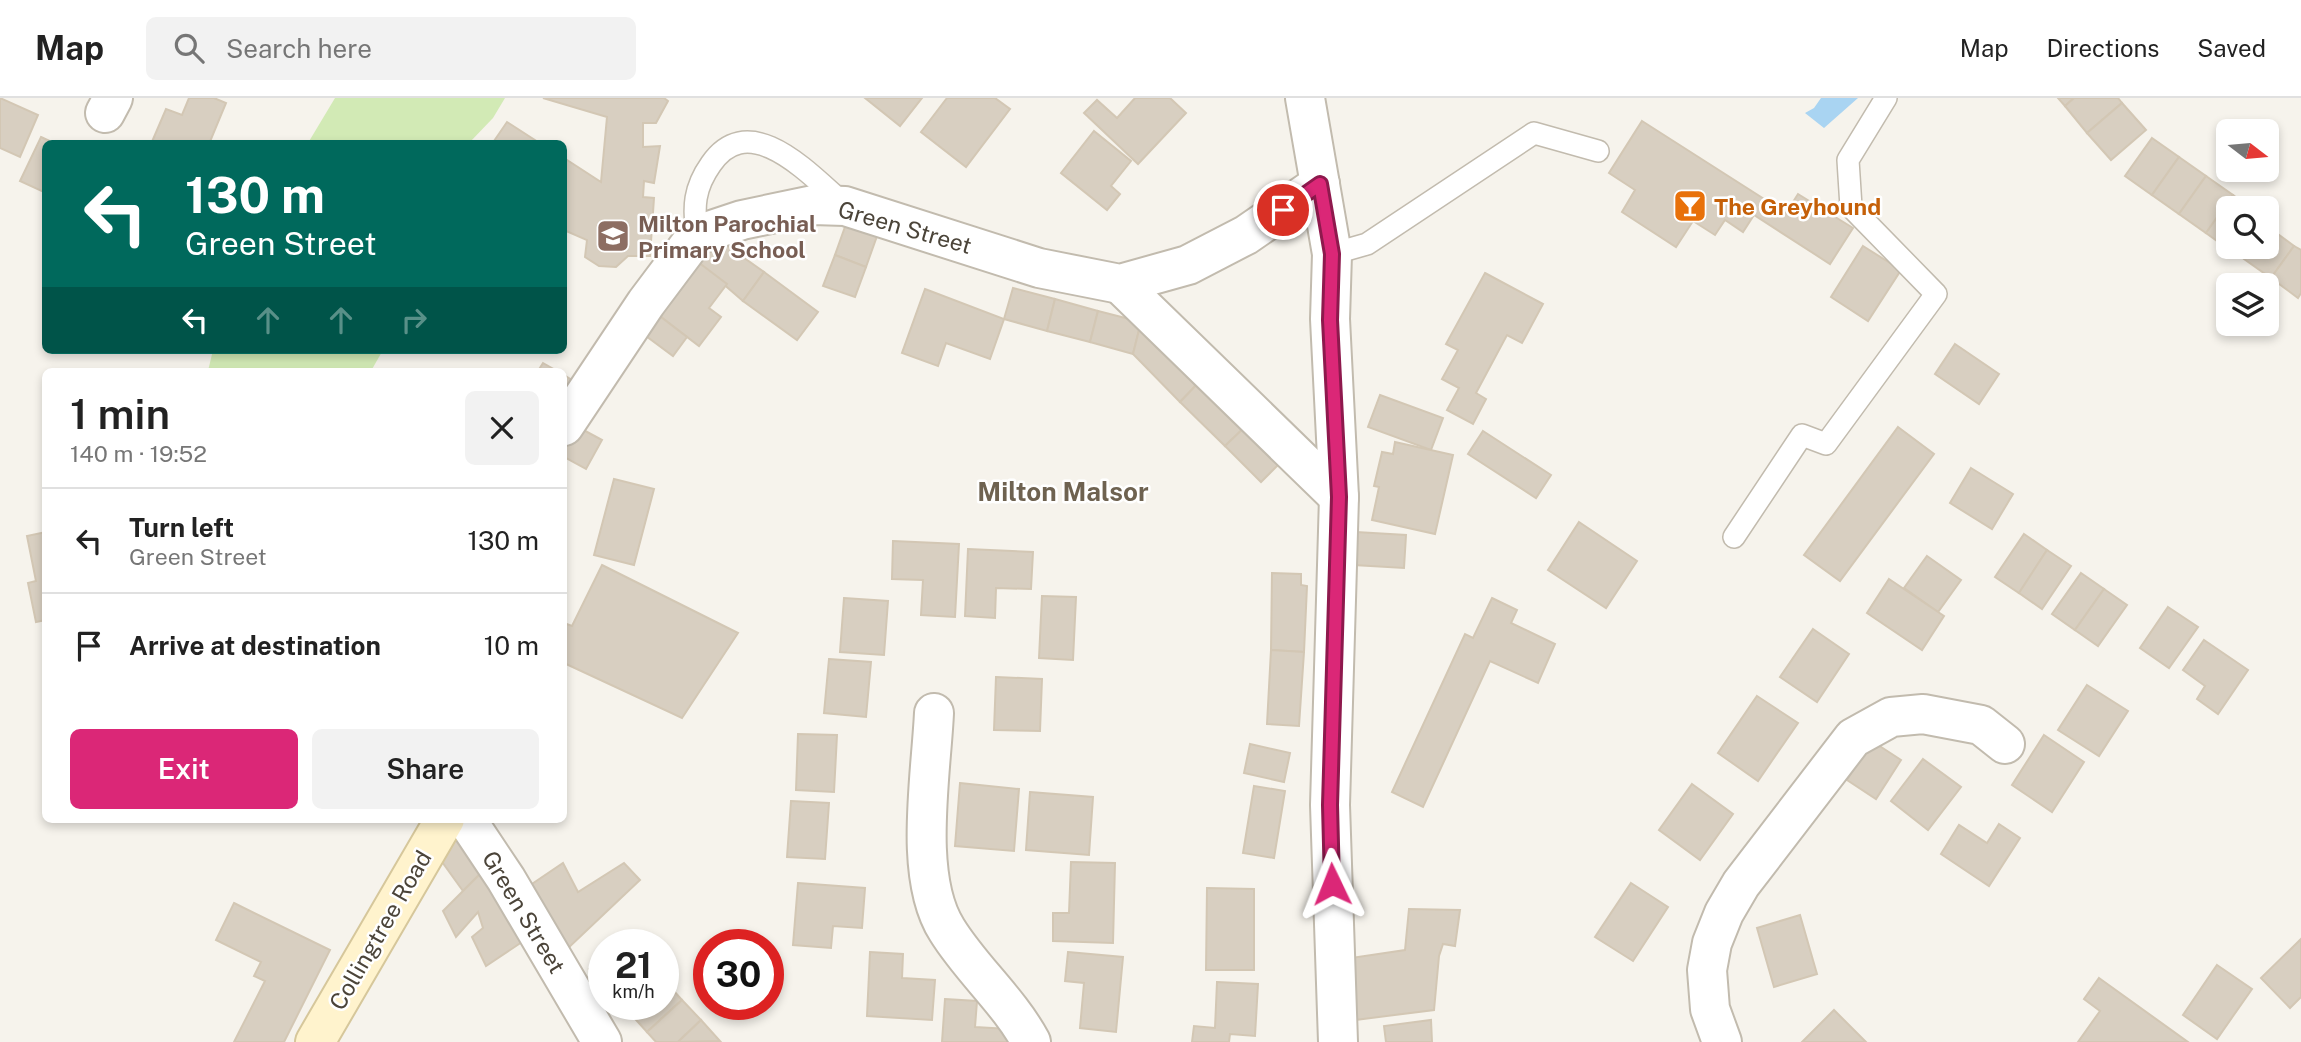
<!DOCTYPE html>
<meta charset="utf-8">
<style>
:root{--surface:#fff;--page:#f2f2f2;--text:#222;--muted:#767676;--line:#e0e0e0;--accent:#db2777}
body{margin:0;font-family:"Public Sans",sans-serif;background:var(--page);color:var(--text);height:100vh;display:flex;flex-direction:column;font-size:26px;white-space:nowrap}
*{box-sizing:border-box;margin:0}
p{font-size:23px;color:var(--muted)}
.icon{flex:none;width:38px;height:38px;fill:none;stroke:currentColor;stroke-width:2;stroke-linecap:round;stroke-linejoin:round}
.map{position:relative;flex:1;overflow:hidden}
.side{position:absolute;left:42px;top:270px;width:525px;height:455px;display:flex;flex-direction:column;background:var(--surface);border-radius:10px;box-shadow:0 4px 10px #0003}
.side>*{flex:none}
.top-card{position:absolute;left:42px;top:42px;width:525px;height:214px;border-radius:10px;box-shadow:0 4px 10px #0003;background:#00695c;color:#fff;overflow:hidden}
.needle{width:46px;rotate:106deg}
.buttons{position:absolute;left:2216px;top:21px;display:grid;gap:14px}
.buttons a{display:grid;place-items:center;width:63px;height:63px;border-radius:10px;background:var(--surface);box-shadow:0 4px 10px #0003;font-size:35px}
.speed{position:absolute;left:588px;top:831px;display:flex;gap:14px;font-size:35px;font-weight:700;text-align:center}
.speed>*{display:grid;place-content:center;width:91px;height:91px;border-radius:50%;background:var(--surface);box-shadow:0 4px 10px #0003;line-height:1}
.speed small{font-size:18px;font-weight:400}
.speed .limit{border:10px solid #d22;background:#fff;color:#111}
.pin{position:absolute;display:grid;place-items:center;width:60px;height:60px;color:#fff;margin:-30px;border:4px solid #fff;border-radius:50%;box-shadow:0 2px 7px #0007}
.me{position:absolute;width:77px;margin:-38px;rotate:358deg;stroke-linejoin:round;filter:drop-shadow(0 0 5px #0008)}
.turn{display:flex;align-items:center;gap:24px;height:147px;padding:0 28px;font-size:32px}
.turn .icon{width:91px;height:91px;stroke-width:2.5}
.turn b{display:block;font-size:49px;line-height:60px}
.lanes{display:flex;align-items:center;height:66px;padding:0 28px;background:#0003;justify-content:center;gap:35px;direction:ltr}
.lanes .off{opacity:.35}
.round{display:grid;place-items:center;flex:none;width:74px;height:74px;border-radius:10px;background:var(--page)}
.overview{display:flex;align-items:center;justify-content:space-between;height:119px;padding:0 28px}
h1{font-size:42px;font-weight:600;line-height:52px}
.primary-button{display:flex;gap:14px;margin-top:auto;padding:14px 28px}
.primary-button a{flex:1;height:80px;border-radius:10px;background:var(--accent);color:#fff;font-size:28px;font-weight:600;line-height:80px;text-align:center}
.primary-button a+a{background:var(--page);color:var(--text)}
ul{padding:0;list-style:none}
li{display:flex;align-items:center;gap:21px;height:105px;padding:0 28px;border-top:2px solid var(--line)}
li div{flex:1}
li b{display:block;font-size:26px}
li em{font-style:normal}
header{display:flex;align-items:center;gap:42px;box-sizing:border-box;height:98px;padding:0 35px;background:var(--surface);border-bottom:2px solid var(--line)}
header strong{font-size:33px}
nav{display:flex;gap:38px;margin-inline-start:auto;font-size:24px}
.search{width:490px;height:63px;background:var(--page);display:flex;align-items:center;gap:18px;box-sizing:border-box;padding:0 24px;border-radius:10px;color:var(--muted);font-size:26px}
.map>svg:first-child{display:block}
.green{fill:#d2eab5}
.water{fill:#a9d4f2}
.building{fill:#d8cfc1;stroke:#d3c7b4;stroke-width:2}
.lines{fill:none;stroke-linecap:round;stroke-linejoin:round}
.lane-casing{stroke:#c2bbae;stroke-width:24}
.street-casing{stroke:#c2bbae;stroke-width:42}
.secondary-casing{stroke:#d6c79b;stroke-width:42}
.lane{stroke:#fff;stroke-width:21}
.street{stroke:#fff;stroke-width:38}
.secondary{stroke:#fff3cd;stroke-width:38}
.route-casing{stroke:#8e194d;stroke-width:18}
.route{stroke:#db2777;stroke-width:12}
.labels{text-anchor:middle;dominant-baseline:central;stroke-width:5;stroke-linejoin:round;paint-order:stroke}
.food-label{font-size:23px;font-weight:bold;fill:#c56008;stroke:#fff;text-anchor:start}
.education-label{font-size:23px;font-weight:bold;fill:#785e54;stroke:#fff;text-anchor:start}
.street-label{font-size:23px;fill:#4b4439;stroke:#fff}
.quarter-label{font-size:26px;font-weight:bold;fill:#6e6250;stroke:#fff}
</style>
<header>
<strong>Map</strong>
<div class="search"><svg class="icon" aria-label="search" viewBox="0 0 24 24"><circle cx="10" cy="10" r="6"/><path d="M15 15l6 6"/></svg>Search here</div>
<nav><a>Map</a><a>Directions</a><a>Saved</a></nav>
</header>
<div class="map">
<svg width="2301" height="944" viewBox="0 0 2301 944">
<rect width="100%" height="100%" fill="#f6f3ec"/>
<g class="green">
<polygon points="335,0 505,0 493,20 469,45 308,45"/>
<polygon points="213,252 383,252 371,273 208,273"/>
</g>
<polygon class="water" points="1821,0 1858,0 1824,30 1805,15 1814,10"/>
<g class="building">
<polygon points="0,0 38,17 20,59 0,50"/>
<polygon points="189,0 214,0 226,5 209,46 151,46 166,11 182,17"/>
<polygon points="543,0 664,0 668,3 656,25 643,25 643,49 660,48 654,85 644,83 643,99 654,100 650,158 628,158 616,169 599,168 585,159 587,142 564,132 564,60 601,84 607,19"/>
<polygon points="865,0 922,0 900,28"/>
<polygon points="947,0 995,0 1010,11 966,69 921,34"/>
<polygon points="1135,0 1170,0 1186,15 1138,66 1084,15 1097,2 1117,20"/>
<polygon points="2058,0 2074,0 2065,8"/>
<polygon points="2074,0 2118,0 2122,5 2087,35 2065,8"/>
<polygon points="2122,5 2146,32 2111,62 2087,35"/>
<polygon points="1642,23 1786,115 1798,96 1853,130 1830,166 1754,117 1743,134 1725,122 1715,137 1693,123 1676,149 1622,114 1635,92 1609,75"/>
<polygon points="507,24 541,46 492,46"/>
<polygon points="1094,33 1131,63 1111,88 1120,96 1107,112 1061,75"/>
<polygon points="41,39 56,46 46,46 46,95 20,83"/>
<polygon points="2152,40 2179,59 2152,97 2125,78"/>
<polygon points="2179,59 2206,78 2179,116 2152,97"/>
<polygon points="2206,78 2233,97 2206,135 2179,116"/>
<polygon points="2233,97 2251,110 2228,110 2228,149 2236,149 2232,154 2206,135"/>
<polygon points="846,126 877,138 866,169 835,157"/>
<polygon points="2267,128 2294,148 2271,180 2244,161 2252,149 2266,149"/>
<polygon points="716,140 764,174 743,203 698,164"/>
<polygon points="1863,148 1901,172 1868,223 1831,199"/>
<polygon points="2294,148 2301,152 2301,195 2298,200 2271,180"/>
<polygon points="835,157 866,169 855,199 823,188"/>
<polygon points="698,164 727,186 709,210 721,219 699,248 657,216"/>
<polygon points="764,174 818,214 797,242 743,203"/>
<polygon points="1485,175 1543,206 1522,245 1507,237 1476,295 1486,301 1473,326 1447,312 1459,290 1442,281 1458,252 1446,246"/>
<polygon points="1013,190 1055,201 1047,233 1004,221"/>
<polygon points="925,191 1004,221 990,261 946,245 938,268 902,255"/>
<polygon points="1055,201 1098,213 1090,244 1047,233"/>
<polygon points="1098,213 1141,224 1133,256 1090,244"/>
<polygon points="657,216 687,239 673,258 642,235"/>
<polygon points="1141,224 1203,280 1180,304 1133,256"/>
<polygon points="1955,246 1999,276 1979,306 1935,276"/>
<polygon points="543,265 557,273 538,273"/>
<polygon points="564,277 572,282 564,296"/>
<polygon points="1203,280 1248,326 1225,348 1180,304"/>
<polygon points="1380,297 1443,320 1431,352 1368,329"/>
<polygon points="1248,326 1283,362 1261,384 1225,348"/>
<polygon points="576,328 602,342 586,371 564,359 564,352"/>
<polygon points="1898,329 1934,356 1840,483 1804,457"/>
<polygon points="1483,333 1551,377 1536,400 1468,356"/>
<polygon points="1395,344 1453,357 1435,436 1372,422 1379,389 1374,388 1382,354 1393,356"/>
<polygon points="1971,370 2013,396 1992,431 1950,405"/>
<polygon points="614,381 654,391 634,467 594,457"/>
<polygon points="1579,424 1637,463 1606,510 1548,472"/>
<polygon points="46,434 46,522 36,524 28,485 36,483 27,438"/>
<polygon points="1356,434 1406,437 1404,470 1354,467"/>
<polygon points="2024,436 2047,452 2019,495 1995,479"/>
<polygon points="893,443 959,446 955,519 921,517 923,482 892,481"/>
<polygon points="968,451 1033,454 1031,491 996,490 995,520 965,518"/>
<polygon points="2047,452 2071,468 2042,511 2019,495"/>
<polygon points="1927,458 1961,482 1938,514 1904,490"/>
<polygon points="602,467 738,535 682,620 564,565 564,525 572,528"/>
<polygon points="1272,475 1301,476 1301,487 1307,488 1304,554 1271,552"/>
<polygon points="2081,475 2104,491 2075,532 2052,516"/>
<polygon points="1889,481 1944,518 1922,552 1867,515"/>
<polygon points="2104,491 2127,507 2098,548 2075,532"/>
<polygon points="1042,498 1076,499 1073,562 1039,560"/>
<polygon points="844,500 888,503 884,557 840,554"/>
<polygon points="1492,500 1517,512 1511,525 1555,546 1538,585 1490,563 1423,709 1392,694 1465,536 1473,540"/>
<polygon points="2168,509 2198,529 2169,570 2140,550"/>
<polygon points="1813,531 1849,556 1817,604 1780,579"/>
<polygon points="2204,542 2248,572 2218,616 2197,601 2205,588 2183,572"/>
<polygon points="1271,552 1304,554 1299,628 1267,626"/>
<polygon points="829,561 871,564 866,619 824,615"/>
<polygon points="996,579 1042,581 1040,633 994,632"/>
<polygon points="2087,587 2128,613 2099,658 2058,632"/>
<polygon points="1757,598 1798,625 1758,683 1718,655"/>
<polygon points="798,636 837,637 834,694 796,692"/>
<polygon points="2044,637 2084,664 2052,714 2012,687"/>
<polygon points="1872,643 1901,662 1876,701 1847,682"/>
<polygon points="1250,646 1290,655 1284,684 1244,675"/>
<polygon points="1923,661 1961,689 1928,732 1891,703"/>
<polygon points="960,685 1019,691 1014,753 955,748"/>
<polygon points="1692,686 1733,716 1700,762 1659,732"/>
<polygon points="1254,688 1285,693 1274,760 1243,755"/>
<polygon points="1030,694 1093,699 1089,757 1026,752"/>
<polygon points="791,703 829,705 825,761 787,759"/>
<polygon points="1999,726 2020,740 1989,788 1941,756 1959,727 1987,745"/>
<polygon points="455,731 483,773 463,793 435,754"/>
<polygon points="1071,764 1115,765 1113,845 1053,843 1053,815 1069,815"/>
<polygon points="563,765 578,794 624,765 640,782 564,854 526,790"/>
<polygon points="483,773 522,844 486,868 472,839 483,830 478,814 456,839 443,813"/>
<polygon points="798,785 865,790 862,830 833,828 831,850 793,847"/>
<polygon points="1631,785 1668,809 1633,863 1595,839"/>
<polygon points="1207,790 1254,791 1254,872 1206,872"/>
<polygon points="234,805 330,852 284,944 234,944 265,883 254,878 261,864 216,842"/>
<polygon points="1409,811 1460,812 1455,848 1443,846 1439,858 1434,912 1347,923 1344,861 1405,852"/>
<polygon points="1800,817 1817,876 1774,889 1757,830"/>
<polygon points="625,839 632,847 616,847"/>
<polygon points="2301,841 2301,899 2290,910 2261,880"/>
<polygon points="870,854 903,856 902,880 935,882 932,922 867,918"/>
<polygon points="1068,854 1123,859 1116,934 1080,930 1084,885 1065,883"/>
<polygon points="604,858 604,887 589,871"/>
<polygon points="2217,867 2252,891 2217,941 2183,917"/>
<polygon points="2099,880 2188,944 2078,944 2100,913 2084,901"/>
<polygon points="663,881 682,902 647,934 628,913 635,906 663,906"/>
<polygon points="1217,884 1258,886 1255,938 1230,936 1229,944 1192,944 1194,928 1215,930"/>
<polygon points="945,901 977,903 975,929 1008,931 1007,944 942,944"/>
<polygon points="682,902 701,922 678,944 656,944 647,934"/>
<polygon points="1834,912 1866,944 1802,944"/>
<polygon points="701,922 720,943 678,944"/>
<polygon points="1431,922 1432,944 1386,944 1384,928"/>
</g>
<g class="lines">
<defs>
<g id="lane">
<path d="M697 137C693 109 694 90 711 66 750 9 811 78 844 106"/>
<polyline points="1332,156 1367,146 1534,35 1598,53"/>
<polyline points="1734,439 1802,337 1826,346 1936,196 1851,109 1848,62 1886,0"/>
</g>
<g id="street">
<polyline points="1305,0 1332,156 1330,221 1339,399 1330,707 1338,944"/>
<polyline points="105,15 113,0"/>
<polyline points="1120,186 1339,399"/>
<polyline points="564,328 646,205 697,137 742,122 813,107 845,108 1039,170 1120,186 1188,167 1246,137 1320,86"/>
<path d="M934 615C931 678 913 779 947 832 971 871 1009 903 1031 944"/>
<polyline points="466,721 506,781 602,944"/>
<polyline points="1722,944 1710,911 1707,872 1712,845 1724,815 1741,786 1853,640 1891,619 1923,616 1981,627 2005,646"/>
</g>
<polyline id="secondary" points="315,944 445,721"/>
</defs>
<use href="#lane" class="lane-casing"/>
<use href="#street" class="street-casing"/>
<use href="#secondary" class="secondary-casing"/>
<use href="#lane" class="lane"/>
<use href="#street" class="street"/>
<use href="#secondary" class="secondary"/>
</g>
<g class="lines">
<defs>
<polyline id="route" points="1283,112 1320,86 1332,156 1330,222 1339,399 1330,707 1332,786"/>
</defs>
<use href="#route" class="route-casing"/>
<use href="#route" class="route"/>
</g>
<defs>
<symbol id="bar-square" viewBox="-11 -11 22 22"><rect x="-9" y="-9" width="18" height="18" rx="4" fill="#e8710a" stroke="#fff"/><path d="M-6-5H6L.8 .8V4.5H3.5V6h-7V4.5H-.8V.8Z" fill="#fff"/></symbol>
<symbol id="school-square" viewBox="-11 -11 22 22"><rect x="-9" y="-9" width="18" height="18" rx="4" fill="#8d6e63" stroke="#fff"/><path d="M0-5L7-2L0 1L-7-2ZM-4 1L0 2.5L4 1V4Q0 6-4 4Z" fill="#fff"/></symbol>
</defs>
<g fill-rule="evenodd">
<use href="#bar-square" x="1671" y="89" width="38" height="38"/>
<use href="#school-square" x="594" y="119" width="38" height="38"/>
</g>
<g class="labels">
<g class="food-label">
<text x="1714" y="108">The Greyhound</text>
</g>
<g class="education-label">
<text x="638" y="125">Milton Parochial<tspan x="638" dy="26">Primary School</tspan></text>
</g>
<g class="street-label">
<text transform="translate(905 129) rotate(16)">Green Street</text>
<text transform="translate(524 814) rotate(59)">Green Street</text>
<text transform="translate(380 832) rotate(-60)">Collingtree Road</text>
</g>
<g class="quarter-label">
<text x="1063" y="393">Milton Malsor</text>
</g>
</g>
</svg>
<div class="buttons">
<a><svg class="needle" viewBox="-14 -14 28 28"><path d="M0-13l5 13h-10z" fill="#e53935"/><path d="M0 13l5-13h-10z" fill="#767676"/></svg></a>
<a><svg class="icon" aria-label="search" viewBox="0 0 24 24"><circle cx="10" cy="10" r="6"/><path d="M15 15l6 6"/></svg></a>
<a><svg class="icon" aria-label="layers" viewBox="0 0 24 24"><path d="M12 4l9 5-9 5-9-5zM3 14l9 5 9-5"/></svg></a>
</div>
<div class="speed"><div>21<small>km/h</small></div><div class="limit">30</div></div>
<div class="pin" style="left:1283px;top:112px;background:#d93025"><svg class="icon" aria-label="arrive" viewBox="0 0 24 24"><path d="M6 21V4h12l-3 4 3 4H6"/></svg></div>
<svg class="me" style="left:1332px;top:786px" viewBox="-20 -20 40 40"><path d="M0-17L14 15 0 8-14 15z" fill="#db2777" stroke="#fff" stroke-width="4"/></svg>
<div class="top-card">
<div class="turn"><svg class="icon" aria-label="left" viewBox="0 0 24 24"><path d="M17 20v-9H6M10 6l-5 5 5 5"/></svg><div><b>130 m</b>Green Street</div></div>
<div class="lanes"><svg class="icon" aria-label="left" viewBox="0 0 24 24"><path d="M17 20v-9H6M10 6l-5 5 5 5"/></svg><svg class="icon off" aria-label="ahead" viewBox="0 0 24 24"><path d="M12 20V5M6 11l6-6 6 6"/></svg><svg class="icon off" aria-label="ahead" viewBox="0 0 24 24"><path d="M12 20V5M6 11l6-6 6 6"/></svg><svg class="icon off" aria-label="right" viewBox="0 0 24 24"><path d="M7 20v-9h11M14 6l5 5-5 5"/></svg></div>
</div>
<section class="side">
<div class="overview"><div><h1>1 min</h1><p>140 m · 19:52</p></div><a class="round"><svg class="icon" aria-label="close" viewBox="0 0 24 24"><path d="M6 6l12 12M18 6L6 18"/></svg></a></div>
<ul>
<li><svg class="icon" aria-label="left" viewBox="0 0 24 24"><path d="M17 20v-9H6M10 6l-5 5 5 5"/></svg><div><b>Turn left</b><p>Green Street</p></div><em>130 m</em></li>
<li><svg class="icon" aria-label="arrive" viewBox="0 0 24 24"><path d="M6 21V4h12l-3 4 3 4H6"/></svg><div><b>Arrive at destination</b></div><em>10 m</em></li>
</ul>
<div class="primary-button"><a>Exit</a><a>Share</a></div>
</section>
</div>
